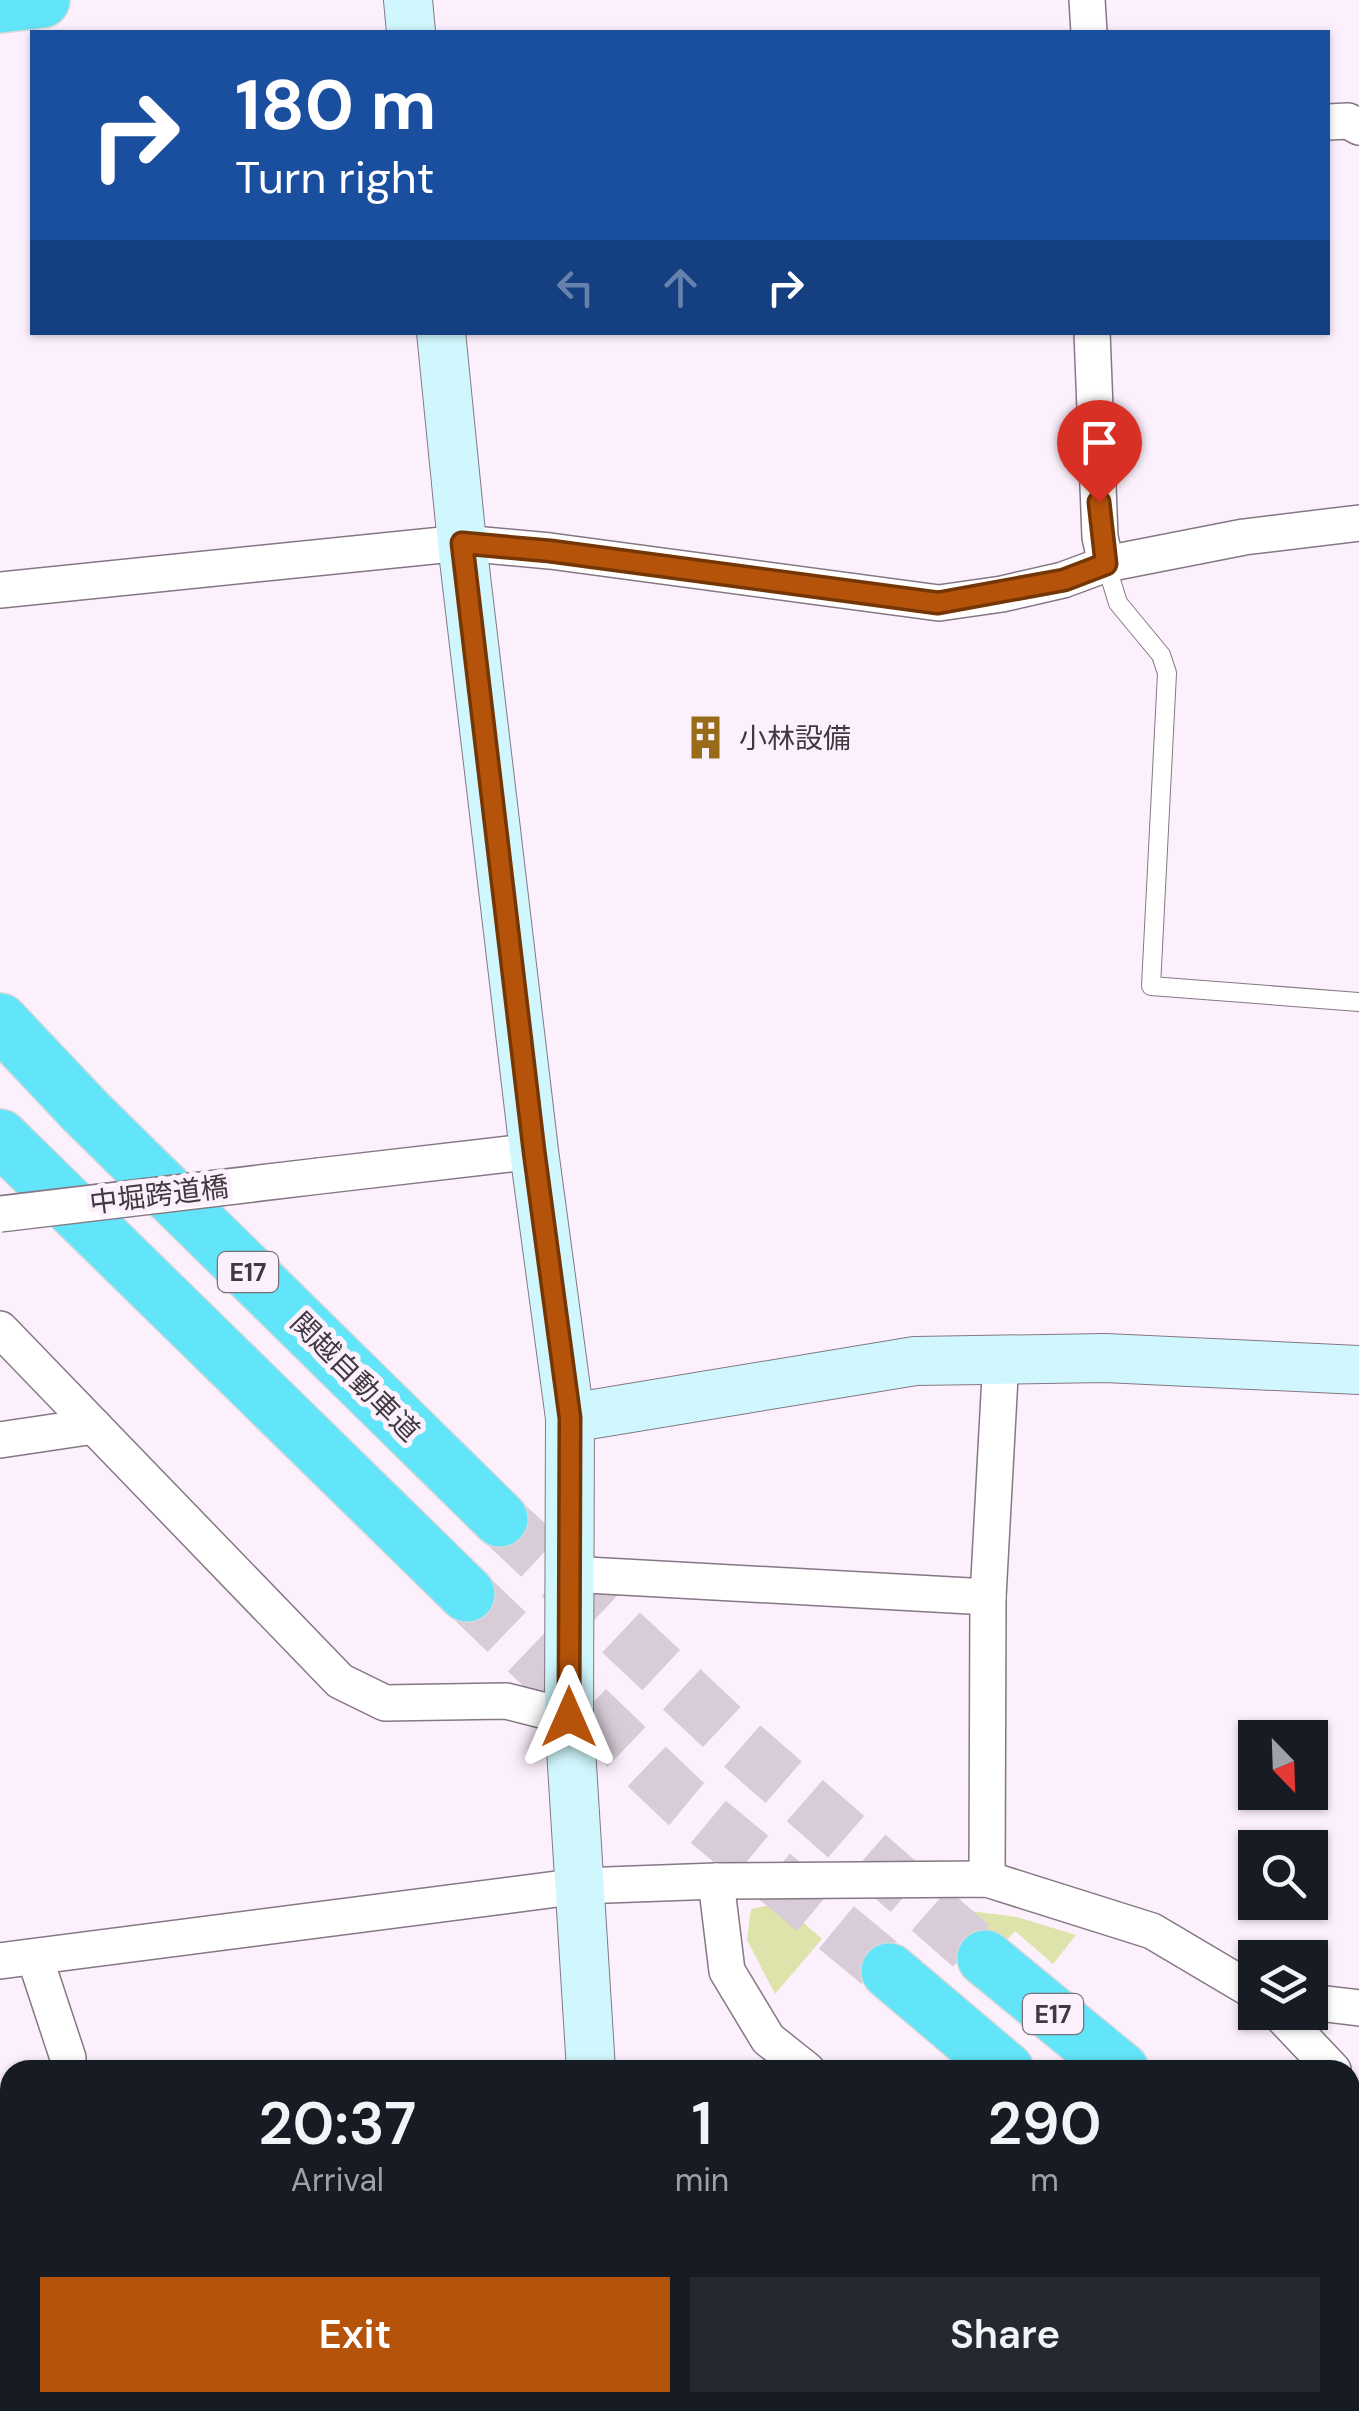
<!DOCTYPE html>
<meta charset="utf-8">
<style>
:root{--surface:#171b24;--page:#242831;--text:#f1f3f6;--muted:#9ea1a6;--accent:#b45309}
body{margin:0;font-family:"DM Sans","Noto Sans JP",sans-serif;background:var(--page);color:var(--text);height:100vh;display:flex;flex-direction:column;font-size:38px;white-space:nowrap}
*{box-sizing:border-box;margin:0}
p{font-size:32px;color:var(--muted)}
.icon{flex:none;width:55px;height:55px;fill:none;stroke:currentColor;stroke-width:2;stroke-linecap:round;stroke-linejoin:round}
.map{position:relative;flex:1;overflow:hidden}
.panel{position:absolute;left:0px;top:2060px;width:1360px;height:352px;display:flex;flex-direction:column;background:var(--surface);border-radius:30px 30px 0 0;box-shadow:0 2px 8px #0004}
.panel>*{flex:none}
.top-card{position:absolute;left:30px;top:30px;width:1300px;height:305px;border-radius:0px;box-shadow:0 2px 8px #0004;background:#1a4fa0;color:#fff;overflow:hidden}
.needle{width:65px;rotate:157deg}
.fabs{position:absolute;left:1238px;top:1720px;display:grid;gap:20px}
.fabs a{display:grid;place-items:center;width:90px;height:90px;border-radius:0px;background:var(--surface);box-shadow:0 2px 8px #0004;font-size:50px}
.pin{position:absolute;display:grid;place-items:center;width:85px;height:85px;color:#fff;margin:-102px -42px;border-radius:50% 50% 50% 0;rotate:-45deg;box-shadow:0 0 10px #0007}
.pin .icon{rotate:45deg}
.me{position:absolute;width:110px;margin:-55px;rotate:0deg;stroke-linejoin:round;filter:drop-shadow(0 0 8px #0008)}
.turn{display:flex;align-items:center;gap:35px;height:210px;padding:0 40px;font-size:45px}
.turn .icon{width:130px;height:130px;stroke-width:2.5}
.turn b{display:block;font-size:70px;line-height:85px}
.lanes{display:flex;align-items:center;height:95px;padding:0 40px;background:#0003;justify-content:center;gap:50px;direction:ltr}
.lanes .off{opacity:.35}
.eta{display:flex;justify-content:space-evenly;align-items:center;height:170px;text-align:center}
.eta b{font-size:60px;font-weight:600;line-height:70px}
.action{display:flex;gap:20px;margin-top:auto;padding:20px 40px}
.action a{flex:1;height:115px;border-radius:0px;background:var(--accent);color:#fff;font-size:40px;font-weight:600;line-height:115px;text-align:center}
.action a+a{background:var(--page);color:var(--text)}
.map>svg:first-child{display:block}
.green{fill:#dde3ab}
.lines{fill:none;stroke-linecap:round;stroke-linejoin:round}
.highway-tunnel{stroke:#d7ccd7;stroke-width:55;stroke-dasharray:55 28;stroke-linecap:butt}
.lane-casing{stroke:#857785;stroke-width:20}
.street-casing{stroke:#857785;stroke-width:38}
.secondary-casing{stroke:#857785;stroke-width:50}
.highway-casing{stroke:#d9d8d9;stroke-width:58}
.lane{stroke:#fff;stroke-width:18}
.street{stroke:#fff;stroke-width:35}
.secondary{stroke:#d0f7fd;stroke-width:48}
.highway{stroke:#62e5f8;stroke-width:55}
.street-bridge-casing{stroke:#857785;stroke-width:38;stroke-linecap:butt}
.street-bridge{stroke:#fff;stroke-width:35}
.route-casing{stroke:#753606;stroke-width:25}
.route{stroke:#b45309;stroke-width:18}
.labels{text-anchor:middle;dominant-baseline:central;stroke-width:10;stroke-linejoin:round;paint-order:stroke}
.shield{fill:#fdf0fd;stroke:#797179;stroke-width:2.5}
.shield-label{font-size:25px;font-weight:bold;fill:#403a40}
.poi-label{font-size:28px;fill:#403a40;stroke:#fdf0fd;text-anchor:start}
.street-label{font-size:28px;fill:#403a40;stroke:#fdf0fd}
</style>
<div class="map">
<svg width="1359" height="2411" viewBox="0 0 1359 2411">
<rect width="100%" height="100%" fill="#fdf0fd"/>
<g class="green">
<polygon points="781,1903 822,1939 775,1994 747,1940 751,1909"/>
<polygon points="955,1909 1017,1917 1076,1935 1053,1964 1015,1931 1000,1948"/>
</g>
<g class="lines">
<g class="highway-tunnel">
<polyline points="500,1519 741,1745 985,1958"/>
<polyline points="467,1594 683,1801 889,1971"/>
</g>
<defs>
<polyline id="lane" points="1106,564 1118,603 1161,655 1167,673 1151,986 1359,1002"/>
<g id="street">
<polyline points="1087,0 1089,32"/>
<polyline points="1328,122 1348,121 1359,127"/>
<polyline points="1092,332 1100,537 1106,564"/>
<polyline points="0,590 462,543 550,551 939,603 1002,594 1063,580 1106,564 1244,537 1359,523"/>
<polyline points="319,1176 534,1151"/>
<polyline points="0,1329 340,1681 385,1703 506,1701 569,1717"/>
<polyline points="0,1440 94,1426"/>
<polyline points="569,1574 988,1597"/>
<polyline points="987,1879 988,1597 1001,1358"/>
<polyline points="716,1881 727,1971 768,2039 807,2070"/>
<polyline points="35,1958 68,2058 68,2070"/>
<polyline points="0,1961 580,1886 716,1881 987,1879 1152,1931 1255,1992"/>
<polyline points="1310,2002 1359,2008"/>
<polyline points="1278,2012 1333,2070"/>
<polyline points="1220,2402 1233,2411"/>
<polyline points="42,2411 43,2402"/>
</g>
<g id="secondary">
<polyline points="408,0 411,32"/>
<polyline points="441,332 462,543 534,1151 570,1418 569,1717 591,2070"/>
<polyline points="570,1418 915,1361 1105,1358 1359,1370"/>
<polyline points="603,2402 604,2411"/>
</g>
<g id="highway">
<polyline points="0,5 42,0"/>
<polyline points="0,1021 86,1112 500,1519"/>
<polyline points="0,1137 467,1594"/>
<polyline points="985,1958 1121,2070"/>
<polyline points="889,1971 1006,2070"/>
<polyline points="1350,2253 1359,2260"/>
<polyline points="1350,2351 1359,2358"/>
</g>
</defs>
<use href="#lane" class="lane-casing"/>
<use href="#street" class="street-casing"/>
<use href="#secondary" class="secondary-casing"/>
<use href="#highway" class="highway-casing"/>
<use href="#lane" class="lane"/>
<use href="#street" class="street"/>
<use href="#secondary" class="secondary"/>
<use href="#highway" class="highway"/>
<defs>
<polyline id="street-bridge" points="0,1214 319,1176"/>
</defs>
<use href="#street-bridge" class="street-bridge-casing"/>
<use href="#street-bridge" class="street-bridge"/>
</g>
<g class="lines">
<defs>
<polyline id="route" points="569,1717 570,1418 534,1151 462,543 550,551 938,603 1064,580 1106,564 1099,502"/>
</defs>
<use href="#route" class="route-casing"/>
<use href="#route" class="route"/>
</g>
<defs>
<symbol id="building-bare" viewBox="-9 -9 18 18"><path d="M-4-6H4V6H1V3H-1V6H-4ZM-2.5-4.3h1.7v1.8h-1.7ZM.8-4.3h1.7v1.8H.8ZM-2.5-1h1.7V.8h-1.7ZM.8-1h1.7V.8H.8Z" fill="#976b18" stroke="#fdf0fd" stroke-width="2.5" paint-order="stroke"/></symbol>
</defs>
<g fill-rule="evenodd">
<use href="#building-bare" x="674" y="706" width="63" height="63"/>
</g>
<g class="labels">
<g class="shield">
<rect x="218" y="1252" width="60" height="40" rx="8"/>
<rect x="1023" y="1994" width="60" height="40" rx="8"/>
</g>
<g class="shield-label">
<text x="248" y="1272">E17</text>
<text x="1053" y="2014">E17</text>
</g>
<g class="poi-label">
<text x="739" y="738">小林設備</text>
</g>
<g class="street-label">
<text transform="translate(159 1195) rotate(-7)">中堀跨道橋</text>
<text transform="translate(355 1377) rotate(45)">関越自動車道</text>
</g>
</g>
</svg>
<div class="fabs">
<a><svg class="needle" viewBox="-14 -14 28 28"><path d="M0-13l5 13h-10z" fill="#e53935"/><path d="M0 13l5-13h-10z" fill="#9ea1a6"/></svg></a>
<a><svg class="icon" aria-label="search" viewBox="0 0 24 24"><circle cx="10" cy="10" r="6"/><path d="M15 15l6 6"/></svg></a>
<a><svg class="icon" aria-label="layers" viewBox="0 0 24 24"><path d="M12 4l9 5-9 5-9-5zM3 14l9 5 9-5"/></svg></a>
</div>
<div class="pin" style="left:1099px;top:502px;background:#d93025"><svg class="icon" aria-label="arrive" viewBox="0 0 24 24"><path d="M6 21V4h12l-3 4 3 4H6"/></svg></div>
<svg class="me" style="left:569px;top:1717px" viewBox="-20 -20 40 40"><path d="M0-17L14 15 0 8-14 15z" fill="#b45309" stroke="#fff" stroke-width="4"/></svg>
<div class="top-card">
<div class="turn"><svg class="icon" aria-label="right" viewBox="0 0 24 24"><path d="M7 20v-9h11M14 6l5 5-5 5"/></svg><div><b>180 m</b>Turn right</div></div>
<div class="lanes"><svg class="icon off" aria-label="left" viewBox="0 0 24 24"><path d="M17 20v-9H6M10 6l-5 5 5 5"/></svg><svg class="icon off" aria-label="ahead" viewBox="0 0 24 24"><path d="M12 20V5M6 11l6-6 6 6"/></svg><svg class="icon" aria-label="right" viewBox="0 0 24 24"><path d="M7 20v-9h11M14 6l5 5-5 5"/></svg></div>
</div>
<section class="panel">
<div class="eta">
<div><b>20:37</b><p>Arrival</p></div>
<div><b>1</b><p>min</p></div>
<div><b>290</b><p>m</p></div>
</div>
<div class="action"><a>Exit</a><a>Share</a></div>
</section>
</div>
